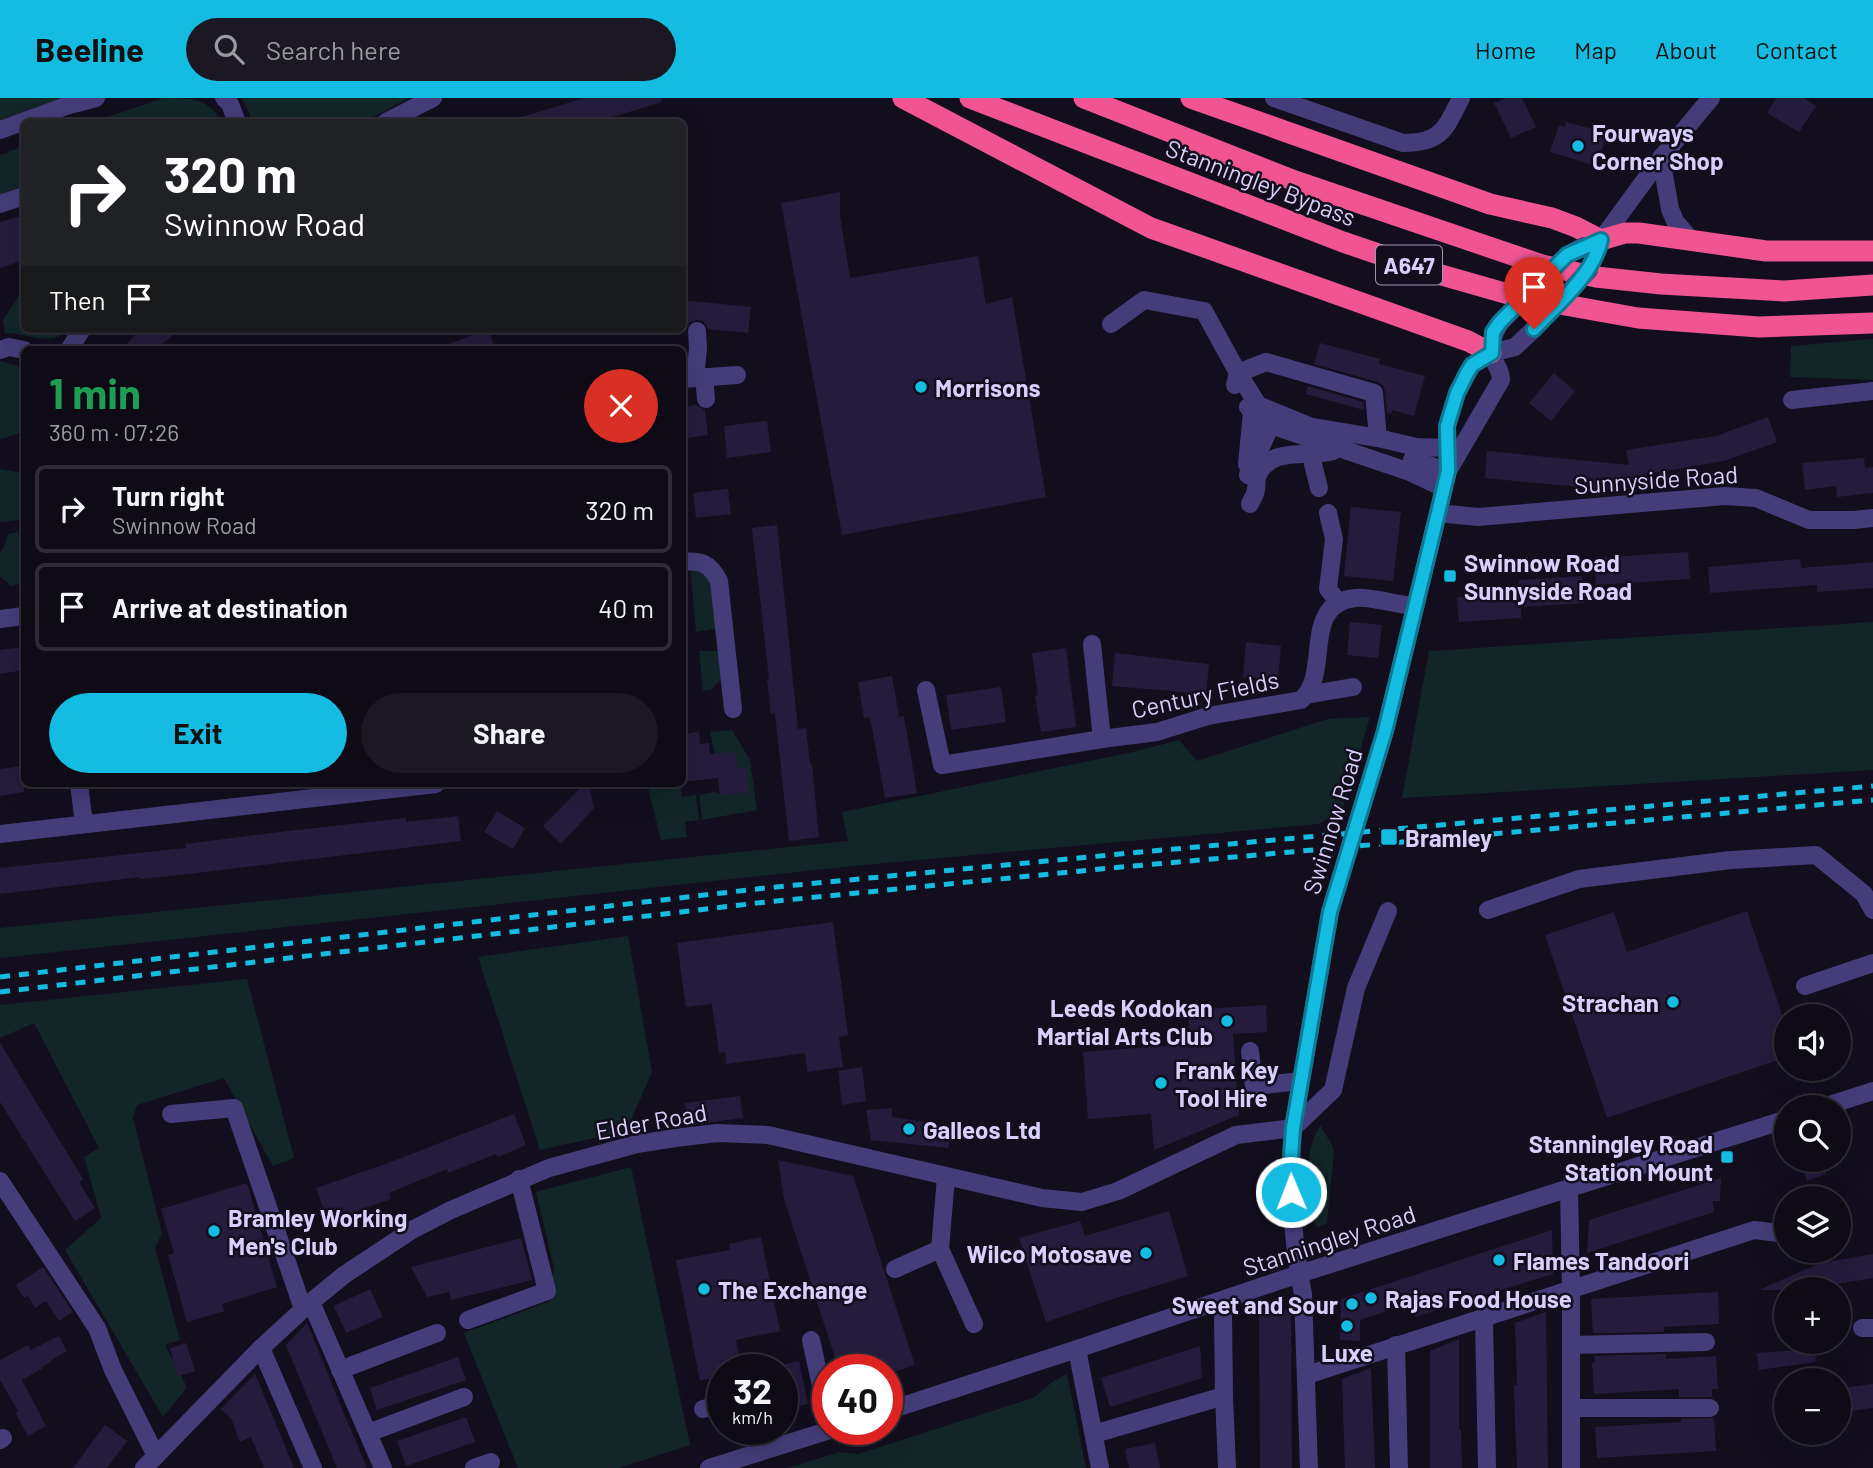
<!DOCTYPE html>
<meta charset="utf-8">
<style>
:root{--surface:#0e0a16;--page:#1c1823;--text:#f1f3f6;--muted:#9b9aa1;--line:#2e2b35;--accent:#14bce2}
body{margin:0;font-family:Barlow,sans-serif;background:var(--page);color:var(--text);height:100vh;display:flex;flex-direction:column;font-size:26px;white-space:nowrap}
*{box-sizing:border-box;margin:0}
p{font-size:23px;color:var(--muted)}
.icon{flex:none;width:38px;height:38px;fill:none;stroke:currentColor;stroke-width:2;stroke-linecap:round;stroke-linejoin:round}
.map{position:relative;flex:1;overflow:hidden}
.details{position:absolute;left:21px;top:248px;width:665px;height:441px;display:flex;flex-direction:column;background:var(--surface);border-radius:10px;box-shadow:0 7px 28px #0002,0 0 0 2px var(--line)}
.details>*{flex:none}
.top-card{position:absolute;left:21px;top:21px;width:665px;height:214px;border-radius:10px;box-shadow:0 7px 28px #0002,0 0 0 2px var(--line);background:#202124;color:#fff;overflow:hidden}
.buttons{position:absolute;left:1774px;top:906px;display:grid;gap:14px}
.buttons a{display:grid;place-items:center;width:77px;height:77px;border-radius:50%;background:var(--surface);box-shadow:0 7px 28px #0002,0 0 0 2px var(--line);font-size:35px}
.speed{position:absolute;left:707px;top:1256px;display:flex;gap:14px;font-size:35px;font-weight:700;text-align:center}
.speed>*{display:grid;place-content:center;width:91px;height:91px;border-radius:50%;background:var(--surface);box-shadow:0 7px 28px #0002,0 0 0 2px var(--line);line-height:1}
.speed small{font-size:18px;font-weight:400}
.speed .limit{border:10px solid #d22;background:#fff;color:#111}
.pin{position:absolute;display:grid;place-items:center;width:60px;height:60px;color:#fff;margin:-72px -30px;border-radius:50% 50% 50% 0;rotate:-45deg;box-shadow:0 0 7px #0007}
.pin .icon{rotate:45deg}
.me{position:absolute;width:77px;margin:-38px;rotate:359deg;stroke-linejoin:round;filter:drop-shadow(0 0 5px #0008)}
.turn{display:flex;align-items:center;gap:24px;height:147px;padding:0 28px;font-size:32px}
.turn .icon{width:91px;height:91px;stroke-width:2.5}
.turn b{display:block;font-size:49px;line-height:60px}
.then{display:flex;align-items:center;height:66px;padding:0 28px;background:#0003;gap:14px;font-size:26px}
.round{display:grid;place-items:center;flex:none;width:74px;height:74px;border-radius:37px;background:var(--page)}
.overview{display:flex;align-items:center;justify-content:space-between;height:119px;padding:0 28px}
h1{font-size:42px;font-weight:700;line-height:52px;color:#1e9e55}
.cta{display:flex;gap:14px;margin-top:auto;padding:14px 28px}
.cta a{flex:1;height:80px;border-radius:42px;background:var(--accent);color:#111;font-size:28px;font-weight:700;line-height:80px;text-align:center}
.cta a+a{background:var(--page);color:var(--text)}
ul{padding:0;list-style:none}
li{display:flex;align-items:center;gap:21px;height:88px;margin:0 14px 10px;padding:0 14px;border:4px solid var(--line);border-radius:10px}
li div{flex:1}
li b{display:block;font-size:26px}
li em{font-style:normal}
header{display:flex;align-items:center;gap:42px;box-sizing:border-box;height:98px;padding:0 35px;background:var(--accent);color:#111}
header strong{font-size:33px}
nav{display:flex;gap:38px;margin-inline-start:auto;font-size:24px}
.search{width:490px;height:63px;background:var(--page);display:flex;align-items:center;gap:18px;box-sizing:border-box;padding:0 24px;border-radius:38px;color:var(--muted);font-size:26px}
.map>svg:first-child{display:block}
.green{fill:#122627}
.building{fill:#251c3d}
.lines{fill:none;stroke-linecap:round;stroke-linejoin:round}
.minor{stroke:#443d79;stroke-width:18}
.highway{stroke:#f05592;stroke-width:21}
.rail{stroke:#14bce2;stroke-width:5;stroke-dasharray:10 9;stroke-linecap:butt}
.minor-bridge{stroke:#443d79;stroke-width:18}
.route-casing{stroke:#0d7a93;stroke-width:18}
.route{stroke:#14bce2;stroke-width:12}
.poi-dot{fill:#14bce2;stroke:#120e1e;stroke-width:2.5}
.labels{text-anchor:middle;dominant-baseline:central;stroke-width:5;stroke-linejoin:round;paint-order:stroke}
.shield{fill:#120e1e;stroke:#9d95b9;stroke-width:2}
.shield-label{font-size:23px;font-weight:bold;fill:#d8cffb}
.poi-label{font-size:24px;font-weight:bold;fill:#d8cffb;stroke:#120e1e;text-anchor:start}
.street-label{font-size:24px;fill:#d8cffb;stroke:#120e1e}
</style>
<header>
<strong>Beeline</strong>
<div class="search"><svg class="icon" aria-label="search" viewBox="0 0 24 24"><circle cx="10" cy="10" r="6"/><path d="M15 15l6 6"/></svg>Search here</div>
<nav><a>Home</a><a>Map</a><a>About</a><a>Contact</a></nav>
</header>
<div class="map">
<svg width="1873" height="1370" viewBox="0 0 1873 1370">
<rect width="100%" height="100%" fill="#120e1e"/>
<g class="green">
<polygon points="0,0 62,0 0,22"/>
<path d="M163 0C194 0 207 0 222 24H93Z"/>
<polygon points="242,0 409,0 364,24 253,24"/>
<polygon points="24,48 24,88 0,98 0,57"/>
<path d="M24 190V231H71C51 250 28 235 5 235L3 222Z"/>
<polygon points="1873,241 1873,282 1790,279 1791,248"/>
<polygon points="0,263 24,270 24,333 0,342"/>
<polygon points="0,371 24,375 24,408 20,422 0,424"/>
<polygon points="18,434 21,450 24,451 24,485 11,488 0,478 0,455 4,449 8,436"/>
<path d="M690 466C718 476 715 505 718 530L696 534Z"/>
<polygon points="1873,524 1873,672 1402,700 1429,553"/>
<polygon points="699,553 721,553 722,580 711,592 703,593"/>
<polygon points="1370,619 1342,713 1318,726 853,768 0,860 0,830 848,743 842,714 1133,654 1179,642 1197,663 1328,621"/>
<polygon points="732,632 750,662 757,712 702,722 699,697 715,694 720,696 715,656 710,634"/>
<polygon points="647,686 680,686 682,699 696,697 699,722 685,724 687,739 661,742"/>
<polygon points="628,838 652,974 626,1033 540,1052 478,859"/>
<polygon points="247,881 294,1060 273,1068 224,980 137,1007 133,1020 162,1135 155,1150 180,1242 165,1247 187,1289 163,1319 65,1152 101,1120 84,1059 99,1050 34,925 0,940 0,907"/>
<path d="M1320 1027 1332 1047 1334 1054 1327 1125 1317 1129 1314 1124C1310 1087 1301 1062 1320 1027Z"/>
<polygon points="631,1069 690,1347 619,1370 518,1370 464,1235 550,1203 554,1171 536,1094"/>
<polygon points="1067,1276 1086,1370 788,1370 839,1354 858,1356 1033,1300 1055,1282"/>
</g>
<g class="building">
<polygon points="584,0 661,0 662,4 596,24 518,24 518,20"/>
<polygon points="1506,0 1522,0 1536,29 1511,40 1494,5"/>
<polygon points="1776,0 1804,0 1816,8 1799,34 1767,15"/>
<polygon points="1566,24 1596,32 1595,38 1605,41 1597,68 1550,54 1559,27 1565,29"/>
<polygon points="840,94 840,118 850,180 978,158 986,206 1012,199 1046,399 842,437 781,105"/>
<polygon points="24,117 24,162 0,170 0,124"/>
<polygon points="682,202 751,209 748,235 708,231 703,223 697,222 690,224 687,229 682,228"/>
<polygon points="140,231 181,231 154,252 122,252"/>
<polygon points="488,231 496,252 436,252 436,251"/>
<polygon points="1320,245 1380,261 1379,266 1425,278 1414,318 1392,312 1391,316 1387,314 1385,293 1383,288 1378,284 1314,266"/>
<polygon points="1554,275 1575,293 1551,323 1529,305"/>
<polygon points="1308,288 1363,304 1364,312 1306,296"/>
<polygon points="696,307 705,312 708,337 682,341 682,309"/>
<polygon points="1768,319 1777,344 1724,363 1612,382 1611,392 1485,380 1487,353 1629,367 1626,352 1716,338"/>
<polygon points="767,323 771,354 727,360 724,328"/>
<polygon points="1864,360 1865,370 1873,369 1873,395 1837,399 1836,388 1805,392 1802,365"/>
<polygon points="728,391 731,416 696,420 693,395"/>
<polygon points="1351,409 1401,414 1393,483 1344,478"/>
<polygon points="777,427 798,631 806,630 810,666 812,666 819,739 789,743 775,615 771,616 767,581 769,581 752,430"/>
<polygon points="1688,454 1690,481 1596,487 1594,460"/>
<polygon points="1800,461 1801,470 1873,464 1873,490 1817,494 1817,487 1710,495 1708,469"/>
<polygon points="1582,478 1584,505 1521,509 1521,520 1459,524 1457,499 1519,495 1519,482"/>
<polygon points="1350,524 1382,527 1378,560 1347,557"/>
<polygon points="1246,544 1281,548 1278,582 1243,579"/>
<polygon points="24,549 24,572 0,576 0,552"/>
<polygon points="1066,550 1076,629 1041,634 1035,598 1038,597 1032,555"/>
<polygon points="1115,555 1209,566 1206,596 1112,588"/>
<polygon points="892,578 899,619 904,618 917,695 885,700 870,619 864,620 858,584"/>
<polygon points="1001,589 1006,624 951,632 946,597"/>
<polygon points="699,633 700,646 709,645 710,656 735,654 737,670 746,669 749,694 720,697 718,680 682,684 682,637"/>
<polygon points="24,668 24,694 0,698 0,671"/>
<polygon points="584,686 589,686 594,710 561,746 543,728"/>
<polygon points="497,713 525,730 513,751 484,734"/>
<polygon points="458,718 461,743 189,776 140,781 140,779 0,796 0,770 186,750 185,746 288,733 406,720 406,724"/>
<polygon points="1747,813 1787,931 1787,959 1607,1020 1545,837 1614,814 1627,854"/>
<polygon points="833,824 848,937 839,939 843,969 807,974 805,955 726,966 725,954 719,955 712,906 686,909 677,845"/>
<polygon points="1266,907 1267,934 1233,936 1239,1017 1154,1052 1151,1016 1088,1021 1083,954 1190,946 1188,912"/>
<polygon points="0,945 83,1081 79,1084 95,1110 75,1123 0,1004"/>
<polygon points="862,969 866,1003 842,1007 838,973"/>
<polygon points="740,998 743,1020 688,1027 685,1005"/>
<polygon points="892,1010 892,1019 946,1027 952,1034 948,1050 871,1042 866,1012"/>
<polygon points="514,1016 526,1047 498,1059 496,1056 448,1075 447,1071 389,1095 391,1101 328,1123 316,1090 391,1064"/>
<polygon points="778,1062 853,1078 915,1267 887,1276 887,1272 839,1272 784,1101"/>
<polygon points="1800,1062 1821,1062 1826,1076 1807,1083"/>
<polygon points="1721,1080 1720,1103 1713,1103 1714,1114 1587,1155 1589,1122"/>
<polygon points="247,1085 277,1189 222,1206 224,1213 187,1224 168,1157 174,1155 161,1111"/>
<polygon points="1169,1113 1188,1178 1116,1200 1046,1224 1019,1140 1080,1123 1085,1138"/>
<polygon points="1552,1132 1553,1176 1415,1219 1410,1205 1360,1222 1360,1243 1340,1242 1341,1201"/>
<polygon points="761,1139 780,1233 736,1242 742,1272 723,1272 723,1278 700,1283 676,1162 730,1152 729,1146"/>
<polygon points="521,1140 532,1182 451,1202 449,1194 427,1199 411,1169"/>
<polygon points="1873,1156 1873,1180 1826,1188 1818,1192 1759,1192 1820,1165"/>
<polygon points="43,1169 73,1214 59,1223 46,1203 35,1210 28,1198 24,1200 16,1187"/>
<polygon points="370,1191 383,1219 346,1235 334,1208"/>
<polygon points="1718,1194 1719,1226 1664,1229 1664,1234 1593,1235 1591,1201"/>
<polygon points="1291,1210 1292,1370 1260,1370 1259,1218"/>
<polygon points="1546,1214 1548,1370 1517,1370 1515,1321 1514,1287 1517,1287 1515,1225"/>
<polygon points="307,1225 348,1325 367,1370 337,1370 310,1305 286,1247"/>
<polygon points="59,1238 67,1253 50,1263 50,1264 41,1270 42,1271 22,1282 46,1328 28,1338 15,1314 18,1313 0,1282 0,1262 28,1247 31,1252"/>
<polygon points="1459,1241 1459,1332 1461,1332 1462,1370 1430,1370 1430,1253"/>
<polygon points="186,1245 195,1273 178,1278 170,1250"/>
<polygon points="1200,1248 1202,1280 1110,1309 1101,1280"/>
<polygon points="1815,1251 1816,1264 1759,1272 1757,1255"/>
<polygon points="1666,1256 1666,1261 1716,1258 1718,1291 1712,1291 1712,1299 1679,1299 1679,1291 1594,1296 1592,1265 1595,1265 1594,1258"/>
<polygon points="458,1259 466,1282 377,1312 370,1290"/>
<polygon points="799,1263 808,1306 782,1311 782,1267"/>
<polygon points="1371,1270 1375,1370 1345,1370 1342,1281"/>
<polygon points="255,1276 286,1350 294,1370 264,1370 251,1339 240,1344 231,1320 221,1311"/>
<polygon points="1873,1286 1873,1310 1850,1313 1848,1289"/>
<polygon points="466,1319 475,1344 406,1368 397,1343"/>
<polygon points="1714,1320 1716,1353 1597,1360 1595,1329 1681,1324 1681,1321"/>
<polygon points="105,1327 127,1343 107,1370 73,1370"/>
<polygon points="1155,1345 1160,1370 1129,1370 1125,1351"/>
</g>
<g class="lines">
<g class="minor">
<polyline points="224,0 230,6 237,24"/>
<path d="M1274 0 1403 45C1442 45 1445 31 1461 0"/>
<polyline points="386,24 433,0"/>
<polyline points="0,32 66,8 96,0"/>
<polyline points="1661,60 1670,111 1675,123 1692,143"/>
<polyline points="0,106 24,98"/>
<polyline points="1589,172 1601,142 1661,60 1711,0"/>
<polyline points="1111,226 1144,202 1204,213 1238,275 1258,307 1312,329 1378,340 1416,349 1448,350"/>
<polyline points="0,252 9,249 24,252"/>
<polyline points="69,252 82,231"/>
<polyline points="704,279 706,301"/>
<polyline points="695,280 698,250 697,233"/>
<polyline points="682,281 737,277"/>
<polyline points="1235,287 1238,275 1266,264 1374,295 1378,340"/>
<polyline points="1792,302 1873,293"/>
<polyline points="1248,309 1252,314 1271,327 1410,374 1444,390"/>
<polyline points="1312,343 1313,366 1319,390"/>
<polyline points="1412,362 1448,373"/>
<polyline points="1247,366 1252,314"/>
<path d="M1448 373 1501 282C1501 271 1494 266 1492 256 1489 245 1495 233 1501 224"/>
<polyline points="1248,377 1276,316"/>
<path d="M1250 406C1252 401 1256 396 1256 391 1257 386 1256 384 1257 379 1269 347 1309 360 1333 353"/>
<polyline points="1328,415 1334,441 1328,491 1339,505"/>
<polyline points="1438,415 1478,419 1725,398 1756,400 1809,422 1854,422 1873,420"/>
<path d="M682 464C702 462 710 466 719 483L733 611"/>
<polyline points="0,521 24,518"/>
<polyline points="1092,546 1102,641"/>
<path d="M926 592 942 667 1102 641 1157 634 1208 618 1301 602C1332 576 1300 506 1355 500 1368 498 1399 507 1414 508"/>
<polyline points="1306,597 1353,589"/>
<polyline points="79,686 84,726"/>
<polyline points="0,736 436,686"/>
<polyline points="1488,812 1579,781 1731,762 1816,757 1864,796 1873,812"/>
<polyline points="1805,888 1873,865"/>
<polyline points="1250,953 1254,988 1301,983"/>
<polyline points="1820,1010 1873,993"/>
<polyline points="171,1016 234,1010 303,1211"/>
<polyline points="1293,1030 1333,992 1356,890 1388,813"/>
<polyline points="946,1079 940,1151 974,1226"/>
<polyline points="0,1083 97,1230 113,1272 156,1358"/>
<polyline points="1569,1091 1571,1192 1571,1370"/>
<polyline points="895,1171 940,1151"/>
<polyline points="1220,1203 1223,1217 1224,1298 1227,1370"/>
<polyline points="311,1204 383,1370"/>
<polyline points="1484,1221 1487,1370"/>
<polyline points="468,1222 547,1193 519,1081"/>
<polyline points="1862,1230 1873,1230"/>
<polyline points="811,1242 828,1320"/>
<polyline points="1396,1247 1399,1370"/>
<polyline points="1571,1247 1706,1244"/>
<polyline points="261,1250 313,1370"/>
<polyline points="1077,1251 1100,1370"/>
<polyline points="340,1272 437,1235"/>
<polyline points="1307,1277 1754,1132 1787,1136"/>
<polyline points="1571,1310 1710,1310"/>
<polyline points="703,1311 723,1305"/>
<polyline points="887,1313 1077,1251 1299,1176 1787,1021"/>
<polyline points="752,1332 758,1354"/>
<polyline points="368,1335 464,1299"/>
<polyline points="1094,1336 1224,1298"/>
<polyline points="0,1342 3,1340"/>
<polyline points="144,1370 261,1250 311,1204 344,1177 412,1132 451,1112 549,1070 637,1046 675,1040 717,1035 768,1037 1042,1100 1082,1104 1118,1093 1236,1037 1293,1030"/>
<polyline points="474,1370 491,1364"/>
<polyline points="709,1370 830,1332"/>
<path d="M1309 1370 1303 1196C1292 1142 1289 1085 1293 1030L1330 814 1385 633 1438 415 1448 373 1447 328 1457 295 1472 267 1491 255 1515 249 1534 231"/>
</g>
<g class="highway">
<polyline points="903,0 1151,130 1468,243 1491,255"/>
<polyline points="970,0 1343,144 1431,174 1515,198 1638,220 1759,229 1873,225"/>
<polyline points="1084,0 1295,83 1542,167 1596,179 1661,186 1784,193 1873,187"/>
<polyline points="1191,0 1490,106 1552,120 1576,129 1601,142 1625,135 1639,135 1766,153 1873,153"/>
</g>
<g class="rail">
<polyline points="0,879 765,790 1141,754 1873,688"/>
<polyline points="0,894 766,804 1111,770 1873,702"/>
</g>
<g class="minor-bridge">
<polyline points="1501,224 1567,157 1584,148"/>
<polyline points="1534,231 1589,172"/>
</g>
</g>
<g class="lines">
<defs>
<path id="route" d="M1291 1094V1058L1293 1030 1330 814 1385 633 1438 415 1448 373 1447 328 1457 295 1467 275 1472 267 1492 255 1493 234 1500 224 1567 157 1601 142C1593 177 1558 205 1534 231"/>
</defs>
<use href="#route" class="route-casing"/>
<use href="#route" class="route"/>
</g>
<g class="poi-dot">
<circle cx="1578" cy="48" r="7"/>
<circle cx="921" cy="289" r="7"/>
<rect x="1443" y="471" width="14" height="14" rx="3.5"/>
<rect x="1380" y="730" width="18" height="18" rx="3.5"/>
<circle cx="1673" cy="904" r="7"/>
<circle cx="1227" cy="923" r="7"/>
<circle cx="1161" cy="985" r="7"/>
<circle cx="909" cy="1031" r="7"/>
<rect x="1720" y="1052" width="14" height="14" rx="3.5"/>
<circle cx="214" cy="1133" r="7"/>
<circle cx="1146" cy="1155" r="7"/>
<circle cx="1499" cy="1162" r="7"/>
<circle cx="704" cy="1191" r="7"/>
<circle cx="1371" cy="1200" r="7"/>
<circle cx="1352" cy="1206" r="7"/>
<circle cx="1347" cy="1228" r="7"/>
</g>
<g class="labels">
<rect class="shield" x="1376" y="147.5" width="66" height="39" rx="5"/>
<g class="shield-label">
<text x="1409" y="167">A647</text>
</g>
<g class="poi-label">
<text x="1592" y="34">Fourways<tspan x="1592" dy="28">Corner Shop</tspan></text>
<text x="935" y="289">Morrisons</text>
<text x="1464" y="464">Swinnow Road<tspan x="1464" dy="28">Sunnyside Road</tspan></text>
<text x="1405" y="739">Bramley</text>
<text x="1659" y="904" text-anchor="end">Strachan</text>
<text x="1213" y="909" text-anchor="end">Leeds Kodokan<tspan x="1213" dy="28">Martial Arts Club</tspan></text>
<text x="1175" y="971">Frank Key<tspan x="1175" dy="28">Tool Hire</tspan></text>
<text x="923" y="1031">Galleos Ltd</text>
<text x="1713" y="1045" text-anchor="end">Stanningley Road<tspan x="1713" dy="28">Station Mount</tspan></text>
<text x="228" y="1119">Bramley Working<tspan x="228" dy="28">Men's Club</tspan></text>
<text x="1132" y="1155" text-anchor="end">Wilco Motosave</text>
<text x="1513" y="1162">Flames Tandoori</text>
<text x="718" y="1191">The Exchange</text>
<text x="1385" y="1200">Rajas Food House</text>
<text x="1338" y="1206" text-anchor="end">Sweet and Sour</text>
<text x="1347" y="1254" text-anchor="middle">Luxe</text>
</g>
<g class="street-label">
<text transform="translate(1261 84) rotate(21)">Stanningley Bypass</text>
<text transform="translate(1656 381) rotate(-4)">Sunnyside Road</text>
<text transform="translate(1205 596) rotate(-12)">Century Fields</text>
<text transform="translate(1332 723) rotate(-73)">Swinnow Road</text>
<text transform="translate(651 1023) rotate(-10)">Elder Road</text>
<text transform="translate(1329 1142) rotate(-18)">Stanningley Road</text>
</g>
</g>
</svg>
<div class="buttons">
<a><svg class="icon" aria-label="sound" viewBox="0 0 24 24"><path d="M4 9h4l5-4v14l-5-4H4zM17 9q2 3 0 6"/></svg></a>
<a><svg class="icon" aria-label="search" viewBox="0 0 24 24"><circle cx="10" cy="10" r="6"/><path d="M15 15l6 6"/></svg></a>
<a><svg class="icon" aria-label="layers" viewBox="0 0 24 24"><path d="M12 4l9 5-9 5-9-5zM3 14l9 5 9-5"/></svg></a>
<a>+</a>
<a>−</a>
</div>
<div class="speed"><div>32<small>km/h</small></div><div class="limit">40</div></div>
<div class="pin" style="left:1534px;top:231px;background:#d93025"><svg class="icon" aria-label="arrive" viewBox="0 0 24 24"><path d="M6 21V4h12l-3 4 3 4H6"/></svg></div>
<svg class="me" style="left:1291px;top:1094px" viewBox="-20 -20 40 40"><circle r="17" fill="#14bce2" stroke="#fff" stroke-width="3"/><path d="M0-11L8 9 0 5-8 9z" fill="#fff"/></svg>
<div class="top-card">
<div class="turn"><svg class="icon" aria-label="right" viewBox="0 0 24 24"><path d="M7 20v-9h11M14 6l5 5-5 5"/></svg><div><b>320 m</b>Swinnow Road</div></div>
<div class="then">Then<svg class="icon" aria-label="arrive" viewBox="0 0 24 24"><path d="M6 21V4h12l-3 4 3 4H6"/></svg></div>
</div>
<section class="details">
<div class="overview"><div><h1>1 min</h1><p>360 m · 07:26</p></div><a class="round" style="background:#d93025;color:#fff"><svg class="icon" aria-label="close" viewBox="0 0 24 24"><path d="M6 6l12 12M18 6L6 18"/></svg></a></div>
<ul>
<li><svg class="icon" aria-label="right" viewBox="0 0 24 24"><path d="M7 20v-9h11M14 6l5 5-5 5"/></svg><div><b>Turn right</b><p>Swinnow Road</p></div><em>320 m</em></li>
<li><svg class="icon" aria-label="arrive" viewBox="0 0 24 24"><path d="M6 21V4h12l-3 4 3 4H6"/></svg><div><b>Arrive at destination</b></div><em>40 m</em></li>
</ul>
<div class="cta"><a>Exit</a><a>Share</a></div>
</section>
</div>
